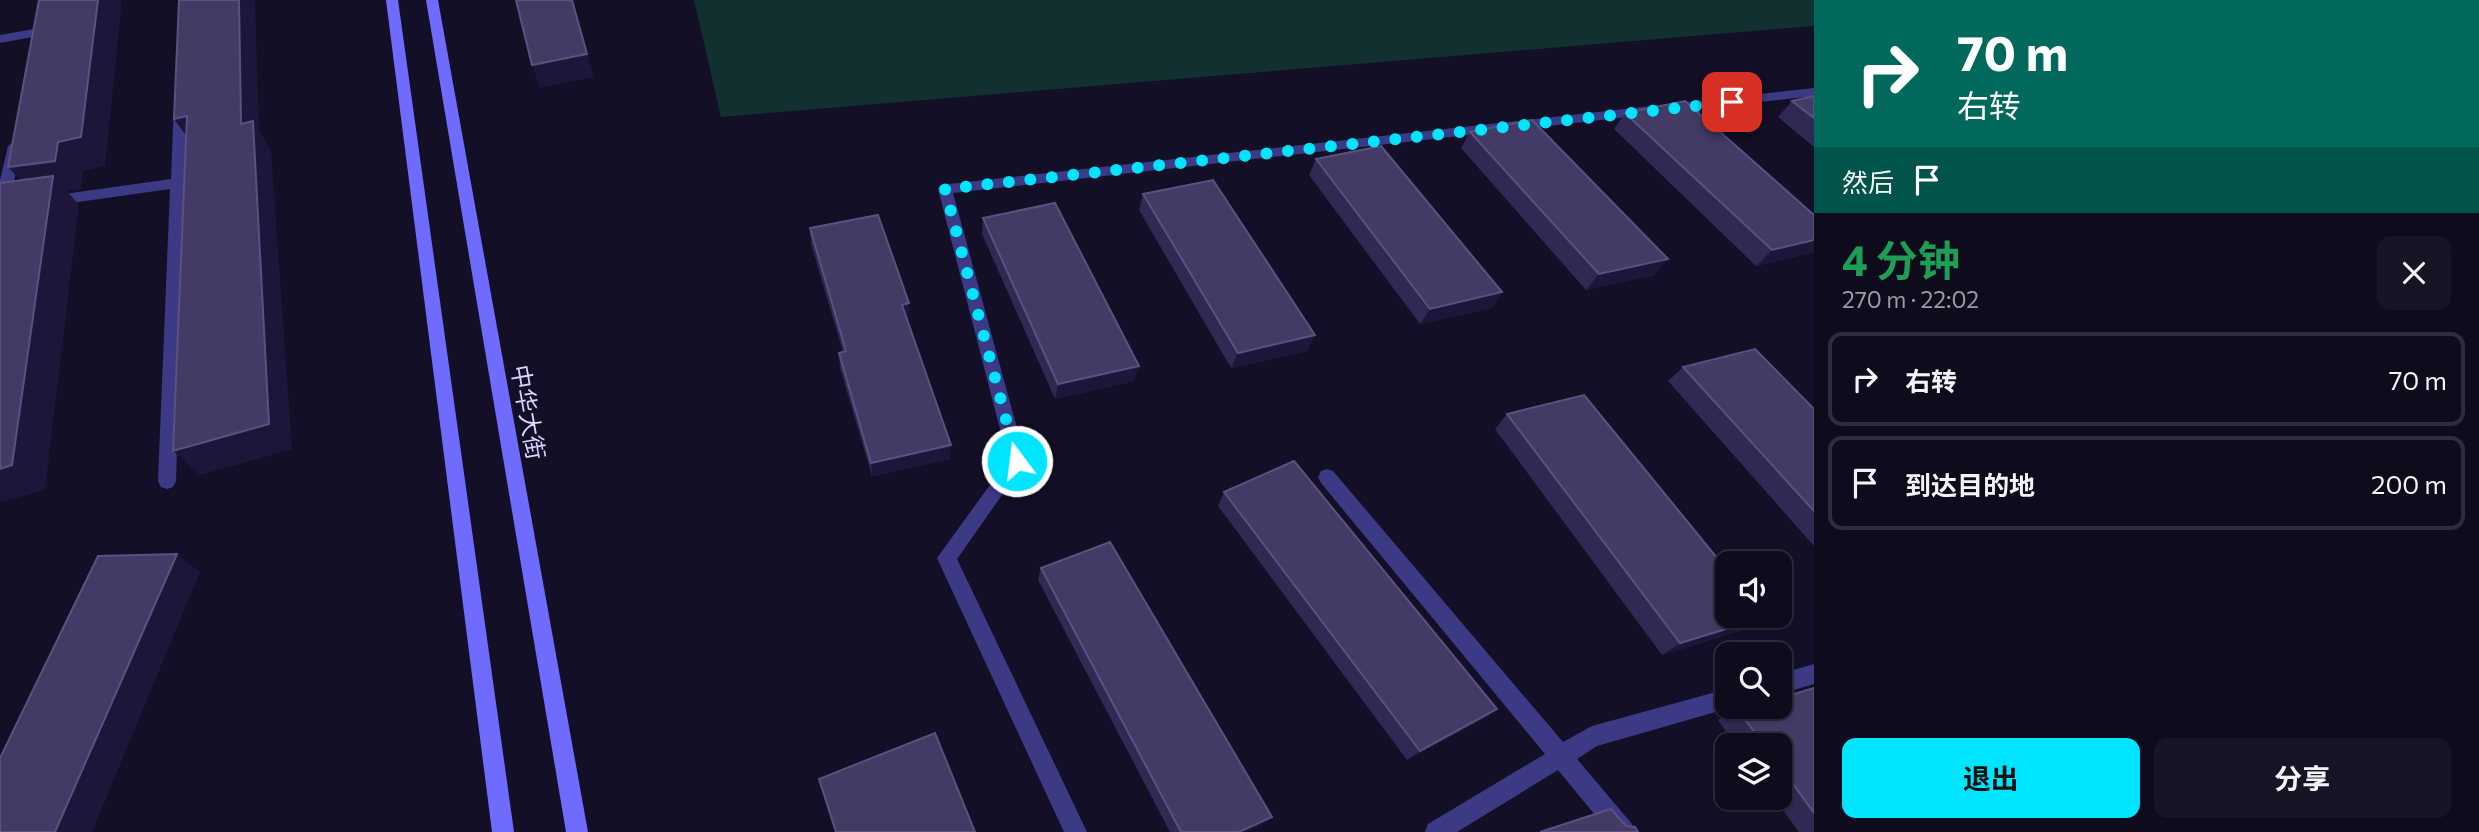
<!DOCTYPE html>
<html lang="zh">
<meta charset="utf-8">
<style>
:root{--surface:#0e0b1c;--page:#171425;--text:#f1f3f6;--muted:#9b9ba3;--line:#2e2b3b;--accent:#00e5ff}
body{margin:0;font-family:Commissioner,"Noto Sans SC",sans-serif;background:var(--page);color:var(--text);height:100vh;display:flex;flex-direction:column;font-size:26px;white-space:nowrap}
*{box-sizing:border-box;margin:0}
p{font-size:23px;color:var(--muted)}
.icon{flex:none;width:38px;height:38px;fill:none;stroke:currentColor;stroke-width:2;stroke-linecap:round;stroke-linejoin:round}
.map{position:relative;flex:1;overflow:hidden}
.details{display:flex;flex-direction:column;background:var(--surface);width:665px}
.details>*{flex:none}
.hud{background:#00695c;color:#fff;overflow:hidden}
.controls{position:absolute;left:1715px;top:551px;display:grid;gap:14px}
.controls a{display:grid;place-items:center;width:77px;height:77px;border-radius:14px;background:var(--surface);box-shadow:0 2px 5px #0004,0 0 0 2px var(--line);font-size:35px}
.pin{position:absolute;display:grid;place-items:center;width:60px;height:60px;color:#fff;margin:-30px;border-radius:14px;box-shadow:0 4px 10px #0006}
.me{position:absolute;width:77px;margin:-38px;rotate:345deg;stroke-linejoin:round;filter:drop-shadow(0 0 5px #0008)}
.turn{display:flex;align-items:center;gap:24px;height:147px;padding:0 28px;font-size:32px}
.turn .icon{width:91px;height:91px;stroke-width:2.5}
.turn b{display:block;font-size:49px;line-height:60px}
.then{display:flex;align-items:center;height:66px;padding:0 28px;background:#0003;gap:14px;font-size:26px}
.round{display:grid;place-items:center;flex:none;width:74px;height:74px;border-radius:14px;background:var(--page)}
.head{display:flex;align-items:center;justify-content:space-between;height:119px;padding:0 28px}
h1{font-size:42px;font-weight:700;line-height:52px;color:#1e9e55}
.primary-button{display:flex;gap:14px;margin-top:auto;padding:14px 28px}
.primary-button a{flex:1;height:80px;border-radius:14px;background:var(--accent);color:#111;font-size:28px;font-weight:700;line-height:80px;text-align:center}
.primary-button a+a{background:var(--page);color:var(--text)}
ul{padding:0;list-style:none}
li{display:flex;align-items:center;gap:21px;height:94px;margin:0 14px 10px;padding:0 14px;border:4px solid var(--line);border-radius:14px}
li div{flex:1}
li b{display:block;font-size:26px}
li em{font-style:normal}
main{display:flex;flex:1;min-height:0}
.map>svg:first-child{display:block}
.green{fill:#12302f}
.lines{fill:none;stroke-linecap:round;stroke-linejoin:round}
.street{fill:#3d3a85;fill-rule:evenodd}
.secondary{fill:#6f6bff;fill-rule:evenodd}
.wall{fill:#312854}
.shaded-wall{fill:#1d163a}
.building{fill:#433a66;stroke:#5a527e;stroke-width:2}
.route{stroke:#00e5ff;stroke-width:12;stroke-dasharray:0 21.6}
.labels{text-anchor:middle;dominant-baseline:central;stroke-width:5;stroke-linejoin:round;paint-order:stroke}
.street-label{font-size:24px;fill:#d9d4ff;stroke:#130f26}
</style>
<main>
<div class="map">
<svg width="1814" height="832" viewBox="0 0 1814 832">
<rect width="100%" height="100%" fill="#130f26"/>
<polygon class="green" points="694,0 1814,0 1814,26 721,117"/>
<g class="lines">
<g class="street">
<polygon points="40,28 46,32 42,50 32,50 33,37 0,43 0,35"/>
<polygon points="1814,88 1814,96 953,193 1026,461 957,559 1087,832 1064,832 937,558 1008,460 938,189 940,185"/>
<polygon points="181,99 188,103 176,481 173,487 167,489 161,487 158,481 170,189 50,206 43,201 50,196 171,179 174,103"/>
<polygon points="15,141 22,146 7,212 0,217 0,180 8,146"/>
<polygon points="1327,469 1333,471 1563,742 1592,726 1727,689 1727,707 1733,707 1597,746 1577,759 1632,824 1635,832 1609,832 1558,770 1457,832 1425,832 1428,824 1545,754 1321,483 1318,477 1321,471"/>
<polygon points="1814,664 1814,684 1780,694 1780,674"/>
</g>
<g class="secondary">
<polygon points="386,0 398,0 514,832 492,832"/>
<polygon points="426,0 438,0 588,832 566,832"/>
</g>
</g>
<g class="wall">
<polygon points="1814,96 1814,147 1778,117 1792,101"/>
<polygon points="1625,113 1814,215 1814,252 1756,266 1614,129"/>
<polygon points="1470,132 1654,275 1586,290 1461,148"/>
<polygon points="1316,159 1502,292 1491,308 1420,324 1309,175"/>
<polygon points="1143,194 1315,335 1307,351 1231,368 1139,210"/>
<polygon points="983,218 1139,366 1134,381 1055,399 982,234"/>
<polygon points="810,228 909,319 907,319 950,459 872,476 840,368 839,353 843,352 811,244"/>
<polygon points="1683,367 1814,409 1814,546 1668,381"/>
<polygon points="1507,414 1746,629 1662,655 1495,429"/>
<polygon points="1224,492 1497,709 1483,719 1407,760 1218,506"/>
<polygon points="1041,568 1272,817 1262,825 1246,832 1170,832 1038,580"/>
<polygon points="1814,688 1814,832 1799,832 1774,798 1780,798 1780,746 1736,746 1718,720 1738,710"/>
</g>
<g class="shaded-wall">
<polygon points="98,0 122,0 105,166 83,171 81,189 67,191 79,205 45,490 0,502 0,469 35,196 8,167 58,142"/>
<polygon points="239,0 255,0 259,131 271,150 292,449 200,475 173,451 241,124"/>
<polygon points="572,0 594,77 540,88 532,65"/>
<polygon points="187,116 195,148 174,119"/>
<polygon points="1814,240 1814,252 1756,266 1772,250"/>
<polygon points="1668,259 1654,275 1586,290 1599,274"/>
<polygon points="1502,292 1491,308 1420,324 1430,309"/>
<polygon points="909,303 909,319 903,320 902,305"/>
<polygon points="1315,335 1307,351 1231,368 1238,353"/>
<polygon points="1139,366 1134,381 1055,399 1058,384"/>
<polygon points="951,445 950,459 872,476 871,463"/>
<polygon points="177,554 200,572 92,832 55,832"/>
<polygon points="1766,617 1746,629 1662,655 1680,643"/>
<polygon points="1497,709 1483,719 1407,760 1420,751"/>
<polygon points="1272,817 1262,825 1246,832 1239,832"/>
</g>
<g class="building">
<polygon points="39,0 98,0 81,137 58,142 55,161 8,167"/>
<polygon points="179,0 239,0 241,124 253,121 269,424 173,451 187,116 174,119"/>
<polygon points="516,0 572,0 587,54 532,65"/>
<polygon points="1814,96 1814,118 1792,101"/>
<polygon points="1685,101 1814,215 1814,240 1772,250 1625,113"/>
<polygon points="1532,120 1668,259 1599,274 1470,132"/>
<polygon points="1381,146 1502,292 1430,309 1316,159"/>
<polygon points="53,176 12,465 0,469 0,183"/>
<polygon points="1213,180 1315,335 1238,353 1143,194"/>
<polygon points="1055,203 1139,366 1058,384 983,218"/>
<polygon points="878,215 909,303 902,305 951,445 871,463 839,353 846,351 810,228"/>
<polygon points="1755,349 1814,409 1814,511 1683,367"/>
<polygon points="1584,395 1727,570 1727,616 1765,616 1766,617 1680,643 1507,414"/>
<polygon points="1294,461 1497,709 1420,751 1224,492"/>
<polygon points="1110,542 1272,817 1239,832 1181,832 1041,568"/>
<polygon points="177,554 55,832 0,832 0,758 98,556"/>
<polygon points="1814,688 1814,813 1780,766 1780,746 1765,746 1738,710 1747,707 1780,707 1780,698"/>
<polygon points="935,733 975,832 836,832 819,779"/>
<polygon points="1611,809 1626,826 1635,827 1638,832 1540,832"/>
</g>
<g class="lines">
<polyline class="route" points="1017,461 945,189 1732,102"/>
</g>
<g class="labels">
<g class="street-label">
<text transform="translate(529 412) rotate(80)">中华大街</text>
</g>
</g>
</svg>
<div class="controls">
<a><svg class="icon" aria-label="sound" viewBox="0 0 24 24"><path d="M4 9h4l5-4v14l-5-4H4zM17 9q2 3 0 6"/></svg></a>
<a><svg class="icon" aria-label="search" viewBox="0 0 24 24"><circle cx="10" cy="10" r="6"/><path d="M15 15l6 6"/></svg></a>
<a><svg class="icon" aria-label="layers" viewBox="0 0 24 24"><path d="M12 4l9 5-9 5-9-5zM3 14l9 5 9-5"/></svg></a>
</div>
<div class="pin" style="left:1732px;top:102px;background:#d93025"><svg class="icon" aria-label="arrive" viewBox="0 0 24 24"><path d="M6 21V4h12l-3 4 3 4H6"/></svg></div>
<svg class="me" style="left:1017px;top:461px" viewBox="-20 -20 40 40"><circle r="17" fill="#00e5ff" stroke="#fff" stroke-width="3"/><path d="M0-11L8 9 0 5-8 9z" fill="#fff"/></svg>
</div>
<section class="details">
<div class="hud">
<div class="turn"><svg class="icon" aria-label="right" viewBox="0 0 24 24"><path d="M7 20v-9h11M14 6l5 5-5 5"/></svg><div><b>70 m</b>右转</div></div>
<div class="then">然后<svg class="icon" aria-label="arrive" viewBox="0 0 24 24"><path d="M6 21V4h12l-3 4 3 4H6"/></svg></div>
</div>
<div class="head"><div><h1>4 分钟</h1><p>270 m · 22:02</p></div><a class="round"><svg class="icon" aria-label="close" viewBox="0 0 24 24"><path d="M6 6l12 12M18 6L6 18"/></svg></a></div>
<ul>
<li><svg class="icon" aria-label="right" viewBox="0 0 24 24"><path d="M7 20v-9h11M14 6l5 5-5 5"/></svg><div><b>右转</b></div><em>70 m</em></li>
<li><svg class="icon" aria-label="arrive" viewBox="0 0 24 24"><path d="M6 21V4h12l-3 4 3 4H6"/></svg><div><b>到达目的地</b></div><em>200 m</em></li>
</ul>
<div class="primary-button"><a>退出</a><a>分享</a></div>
</section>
</main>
